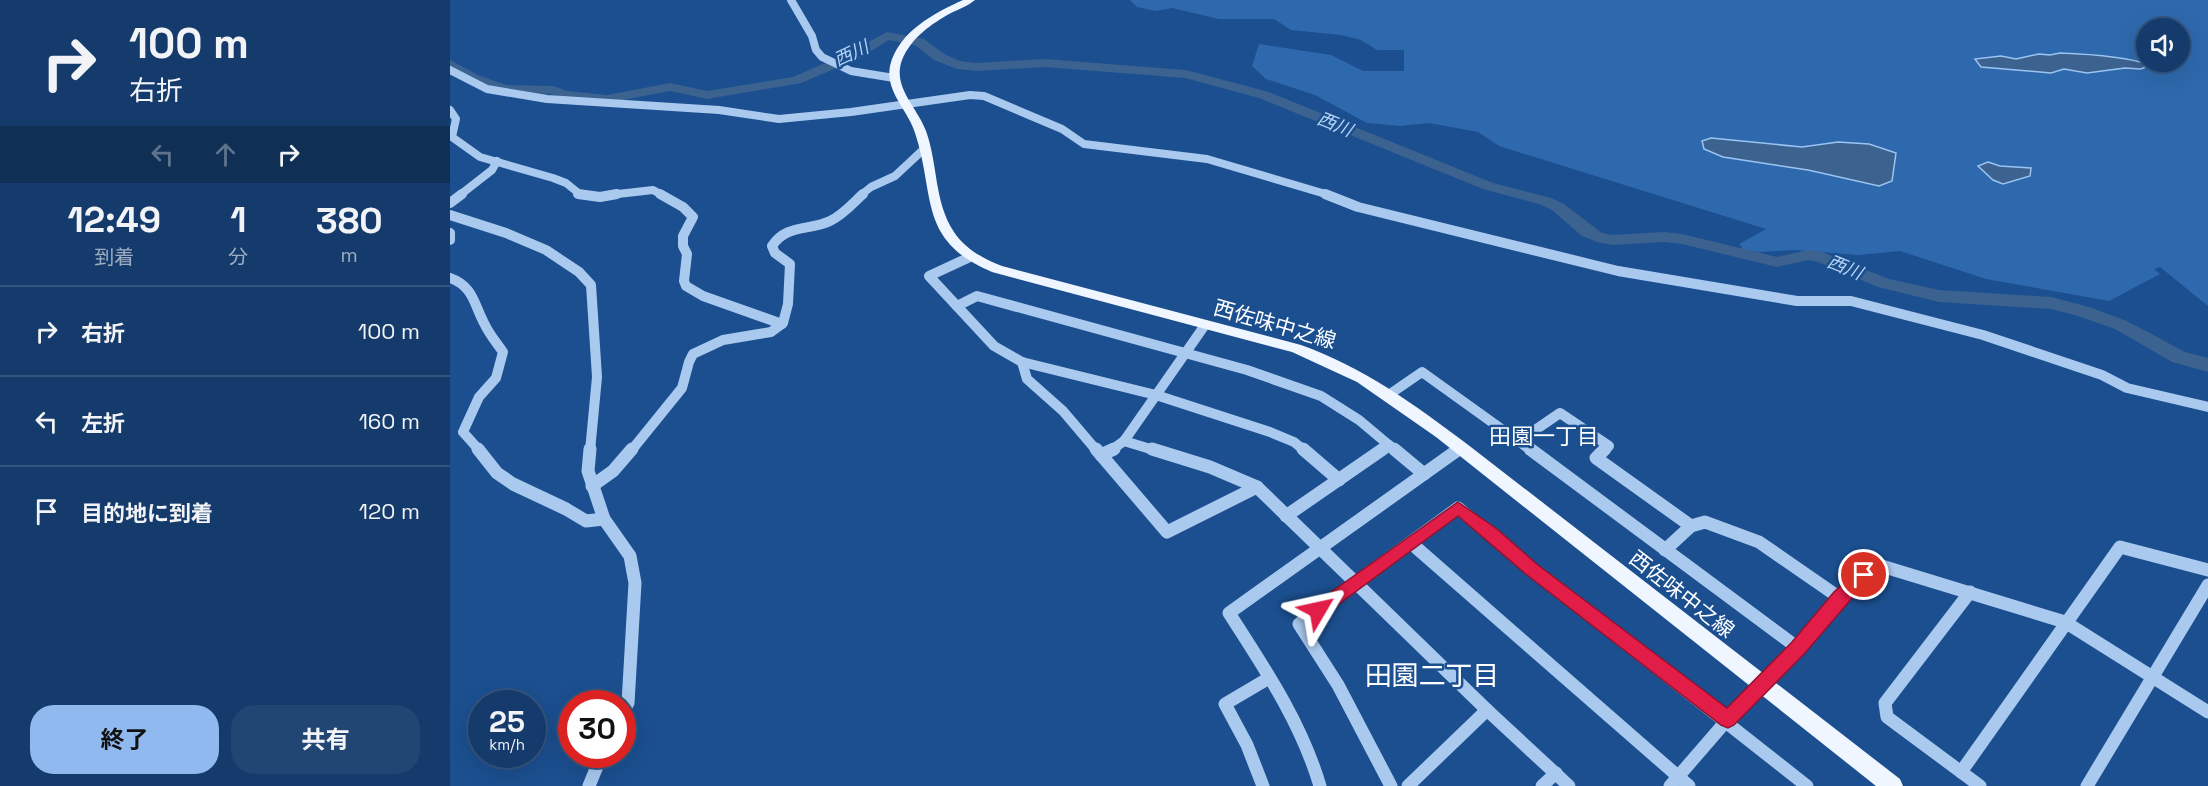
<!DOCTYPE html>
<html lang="ja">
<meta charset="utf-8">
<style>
:root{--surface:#143b6b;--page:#214673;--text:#f1f3f6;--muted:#9dadc1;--line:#33557e;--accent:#90b9f0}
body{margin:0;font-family:"Space Grotesk","Noto Sans JP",sans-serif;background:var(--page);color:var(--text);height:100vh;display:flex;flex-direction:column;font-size:22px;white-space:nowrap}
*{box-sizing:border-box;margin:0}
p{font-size:20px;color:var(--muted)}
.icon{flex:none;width:33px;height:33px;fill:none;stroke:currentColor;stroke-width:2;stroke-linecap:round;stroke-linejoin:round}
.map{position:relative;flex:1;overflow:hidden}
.side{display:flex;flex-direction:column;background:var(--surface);width:450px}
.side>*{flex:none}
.banner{background:#143b6b;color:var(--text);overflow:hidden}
.buttons{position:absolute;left:1686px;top:18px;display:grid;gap:12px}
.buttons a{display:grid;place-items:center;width:54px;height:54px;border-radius:50%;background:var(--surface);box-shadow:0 6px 24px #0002,0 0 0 2px var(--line);font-size:30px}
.speed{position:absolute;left:18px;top:690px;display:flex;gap:12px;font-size:30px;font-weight:700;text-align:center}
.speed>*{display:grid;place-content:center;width:78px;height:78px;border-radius:50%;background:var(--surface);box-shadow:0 6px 24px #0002,0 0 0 2px var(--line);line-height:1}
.speed small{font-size:15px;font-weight:400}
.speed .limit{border:9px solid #d22;background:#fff;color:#111}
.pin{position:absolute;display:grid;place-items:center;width:51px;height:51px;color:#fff;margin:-26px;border:3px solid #fff;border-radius:50%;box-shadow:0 2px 6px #0007}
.me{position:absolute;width:66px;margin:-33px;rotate:54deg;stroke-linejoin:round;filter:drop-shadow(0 0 4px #0008)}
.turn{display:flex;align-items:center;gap:21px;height:126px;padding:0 30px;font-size:27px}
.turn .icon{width:78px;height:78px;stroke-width:2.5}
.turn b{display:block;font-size:42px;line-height:51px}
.lanes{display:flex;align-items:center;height:57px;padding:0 30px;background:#0003;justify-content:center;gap:30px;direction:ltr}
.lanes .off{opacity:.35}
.eta{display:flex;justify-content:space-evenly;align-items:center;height:102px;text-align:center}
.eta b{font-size:36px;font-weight:700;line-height:42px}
.action{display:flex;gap:12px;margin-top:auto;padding:12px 30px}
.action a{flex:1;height:69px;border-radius:24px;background:var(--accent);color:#111;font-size:24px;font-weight:700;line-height:69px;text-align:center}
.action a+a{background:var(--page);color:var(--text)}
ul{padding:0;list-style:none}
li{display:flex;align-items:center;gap:18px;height:90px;padding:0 30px;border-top:2px solid var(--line)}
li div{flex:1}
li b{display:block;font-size:22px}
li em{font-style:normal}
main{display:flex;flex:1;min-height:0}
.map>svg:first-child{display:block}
.green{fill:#2e69ad;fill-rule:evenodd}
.water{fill:#3c6290;stroke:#9cc4f0;stroke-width:1.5}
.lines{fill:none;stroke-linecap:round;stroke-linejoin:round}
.river{fill:#3c6290;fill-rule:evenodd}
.minor-far2{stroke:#a9c9ee;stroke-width:8}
.minor-far1{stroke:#a9c9ee;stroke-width:10}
.minor{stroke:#a9c9ee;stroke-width:13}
.major{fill:#f0f6ff;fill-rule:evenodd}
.route{fill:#e11d48;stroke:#92132f;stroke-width:1.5}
.labels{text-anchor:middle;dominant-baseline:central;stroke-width:5;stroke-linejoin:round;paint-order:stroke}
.far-water-label{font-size:18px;font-style:italic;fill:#b5d3f5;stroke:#1b4f8f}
.street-label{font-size:21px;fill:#fff;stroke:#1b4f8f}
.neighbourhood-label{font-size:22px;fill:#fff;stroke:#1b4f8f}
.near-neighbourhood-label{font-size:27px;fill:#fff;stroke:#1b4f8f}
</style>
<main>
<section class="side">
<div class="banner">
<div class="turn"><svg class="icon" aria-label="right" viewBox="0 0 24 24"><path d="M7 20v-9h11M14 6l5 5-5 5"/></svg><div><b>100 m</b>右折</div></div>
<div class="lanes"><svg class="icon off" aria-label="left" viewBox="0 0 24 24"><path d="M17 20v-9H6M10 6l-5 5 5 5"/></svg><svg class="icon off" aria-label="ahead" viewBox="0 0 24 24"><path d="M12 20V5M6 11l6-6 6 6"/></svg><svg class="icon" aria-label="right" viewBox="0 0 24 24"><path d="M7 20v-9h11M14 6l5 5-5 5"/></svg></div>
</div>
<div class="eta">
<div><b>12:49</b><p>到着</p></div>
<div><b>1</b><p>分</p></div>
<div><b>380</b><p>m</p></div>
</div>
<ul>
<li><svg class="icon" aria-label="right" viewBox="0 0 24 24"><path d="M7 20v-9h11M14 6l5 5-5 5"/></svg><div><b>右折</b></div><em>100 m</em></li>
<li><svg class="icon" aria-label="left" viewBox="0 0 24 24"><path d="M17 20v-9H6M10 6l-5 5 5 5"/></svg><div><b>左折</b></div><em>160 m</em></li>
<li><svg class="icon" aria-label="arrive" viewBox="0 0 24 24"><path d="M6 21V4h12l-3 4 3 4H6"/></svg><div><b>目的地に到着</b></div><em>120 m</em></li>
</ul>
<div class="action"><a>終了</a><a>共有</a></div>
</section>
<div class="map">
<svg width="1758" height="786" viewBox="0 0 1758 786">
<rect width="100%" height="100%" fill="#1b4f8f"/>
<path class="green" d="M680 0H1758V306L1710 267 1704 269 1710 274 1659 301 1536 279 1450 251 1408 255 1346 250 1309 252 1294 250 1289 244 1316 229 1049 146 1028 132 979 123 950 126 917 123 865 95 816 79 802 66 809 44 881 55 913 71H954V50H927L911 40 891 35 841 30 824 19H769L722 8 706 11 687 7ZM1696 28H1730V62H1696Z"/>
<g class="water">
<path d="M1610 53C1637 54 1675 56 1700 65L1691 69 1675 68 1637 73 1614 69 1601 73 1531 67 1525 59 1551 56 1566 59 1589 54 1600 55Z"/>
<polygon points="1261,138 1352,147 1388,142 1419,144 1446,153 1442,181 1429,186 1358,170 1273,157 1254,149 1252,141"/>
<polygon points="1538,162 1550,166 1581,168 1580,176 1553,184 1543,180 1528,166"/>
</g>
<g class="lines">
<polygon class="river" points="437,32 474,39 494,54 510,61 526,63 594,59 736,70 819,92 1043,183 1101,198 1114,204 1152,233 1162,235 1214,232 1232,234 1327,257 1358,250 1372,252 1439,279 1489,290 1601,297 1639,307 1677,321 1735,352 1758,358 1758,372 1722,362 1665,329 1628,316 1601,309 1489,302 1428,287 1368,262 1358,260 1327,267 1232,244 1214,242 1162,245 1147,242 1132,236 1102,210 1089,204 1033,189 809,98 735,78 594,67 526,71 507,69 484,60 465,45 439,40 410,58 351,83 257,99 220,91 157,103 114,99 101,94 54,93 18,81 0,70 0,60 28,75 56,85 104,86 117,91 157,95 220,83 257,91 343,77 400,52"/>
<g class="minor-far2">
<polyline points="341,0 362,36 366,50 372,57 401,71 444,78"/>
<polyline points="0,70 37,89 97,99 269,110 329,119 401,112 520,95 534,96 612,129 634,144 757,159 879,195"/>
<polyline points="0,110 6,119 2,137 30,157 103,178 116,183 131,195"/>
<polyline points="10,195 42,170 47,161"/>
<polyline points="159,195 203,190 212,195"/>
<polyline points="411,195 421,187 445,176 475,148"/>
</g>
<g class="minor-far1">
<polyline points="128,194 150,197 167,194"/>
<polyline points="210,194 233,207 243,217 233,236 233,246 237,254 234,281 236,286 253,296 332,324"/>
<polyline points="875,194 908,207 1168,271 1347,301 1401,301 1533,335 1652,375 1677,388 1758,407"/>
<polyline points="0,203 12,194"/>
<polyline points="0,215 56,233 96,250 129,272 141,285 147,377 140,451"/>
<polyline points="0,233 0,240"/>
<polyline points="520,257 479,276 544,346 572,362 706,395 820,432 844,442 855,451"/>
<path d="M0 278C23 286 24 304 34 323 39 334 46 342 53 352L46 378 29 397 13 432 30 451"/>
<polyline points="507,306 527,296 797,370 871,396 909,420 946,451"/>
<polyline points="572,362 577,379 613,411 647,451"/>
<polyline points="940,394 972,372 1082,451"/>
<polyline points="674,441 707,451"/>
<polyline points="1069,441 1110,413 1159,446 1154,451"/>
<path d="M181 451 232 388 239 362 243 354 273 340 321 332 333 323 338 304 340 264 325 253 322 246C336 224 359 231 380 221 393 215 403 203 413 194"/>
<polyline points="660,451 674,441 755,325"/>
<polyline points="930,451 939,445"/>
<polyline points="1007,451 1011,448"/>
</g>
<g class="minor">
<polyline points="28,449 47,473 63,484 116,509 136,521 154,519"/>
<polyline points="140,449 138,471 154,519 180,556 185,583 178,703 172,713"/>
<polyline points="646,449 717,532 807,487"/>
<polyline points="702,449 760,467 807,487 1037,710 1119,786"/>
<polyline points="853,449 889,480"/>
<polyline points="944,449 974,474"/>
<polyline points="1080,449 1348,648"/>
<polyline points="1155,449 1146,458 1241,526"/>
<polyline points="651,455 664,449"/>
<polyline points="142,486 163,471 182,449"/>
<polyline points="836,516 933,449"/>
<polyline points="961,543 1239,786"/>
<polyline points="1215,550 1241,526 1255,522 1309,542 1390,598"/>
<polyline points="1520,592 1435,703 1437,717 1530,786"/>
<polyline points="1511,772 1670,547 1758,570"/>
<polyline points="139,786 152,754"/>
<polyline points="813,786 797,745 775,704 819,678"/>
<path d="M870 786C851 722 815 669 779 613L1009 449"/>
<polyline points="941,786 888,685 849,624 1008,508 1085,572 1357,786"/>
<polyline points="958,786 1037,710"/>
<polyline points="1092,786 1106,773"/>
<polyline points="1220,786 1278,719 1348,648 1390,598 1425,564 1615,622 1758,712"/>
<polyline points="1637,786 1758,585"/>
</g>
<path class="major" d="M513 0H525C518 6 509 9 501 13 481 24 461 38 452 60 442 87 467 107 476 131 488 164 484 202 504 232 515 249 534 259 552 266L851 345C913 367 964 404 1017 444L1450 779 1453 786H1426L986 437 907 382 842 352 542 272C467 240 486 196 465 133 458 110 435 92 440 66 448 32 484 13 513 0Z"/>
</g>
<polygon class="route" points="1008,502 1047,529 1088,565 1277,708 1342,642 1384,592 1408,570 1414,568 1419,570 1422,575 1355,653 1284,725 1278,728 1271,725 1077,575 1008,516 874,615 868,617 863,615 860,610 863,605"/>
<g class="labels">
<g class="far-water-label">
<text transform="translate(401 53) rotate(-25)">西川</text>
<text transform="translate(885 124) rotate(22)">西川</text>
<text transform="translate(1395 267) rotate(22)">西川</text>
</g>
<g class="street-label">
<text transform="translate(825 324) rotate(16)">西佐味中之線</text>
<text transform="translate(1232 594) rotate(38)">西佐味中之線</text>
</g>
<g class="neighbourhood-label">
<text x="1094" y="436">田園一丁目</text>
</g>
<g class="near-neighbourhood-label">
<text x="982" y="675">田園二丁目</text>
</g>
</g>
</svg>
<div class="buttons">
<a><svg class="icon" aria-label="sound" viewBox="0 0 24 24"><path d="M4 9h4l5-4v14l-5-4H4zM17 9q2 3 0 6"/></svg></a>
</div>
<div class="speed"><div>25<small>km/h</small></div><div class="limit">30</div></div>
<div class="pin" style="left:1414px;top:575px;background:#d93025"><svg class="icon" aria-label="arrive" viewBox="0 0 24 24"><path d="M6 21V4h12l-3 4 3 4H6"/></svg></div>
<svg class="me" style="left:868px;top:610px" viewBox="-20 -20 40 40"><path d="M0-17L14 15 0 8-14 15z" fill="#e11d48" stroke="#fff" stroke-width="4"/></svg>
</div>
</main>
